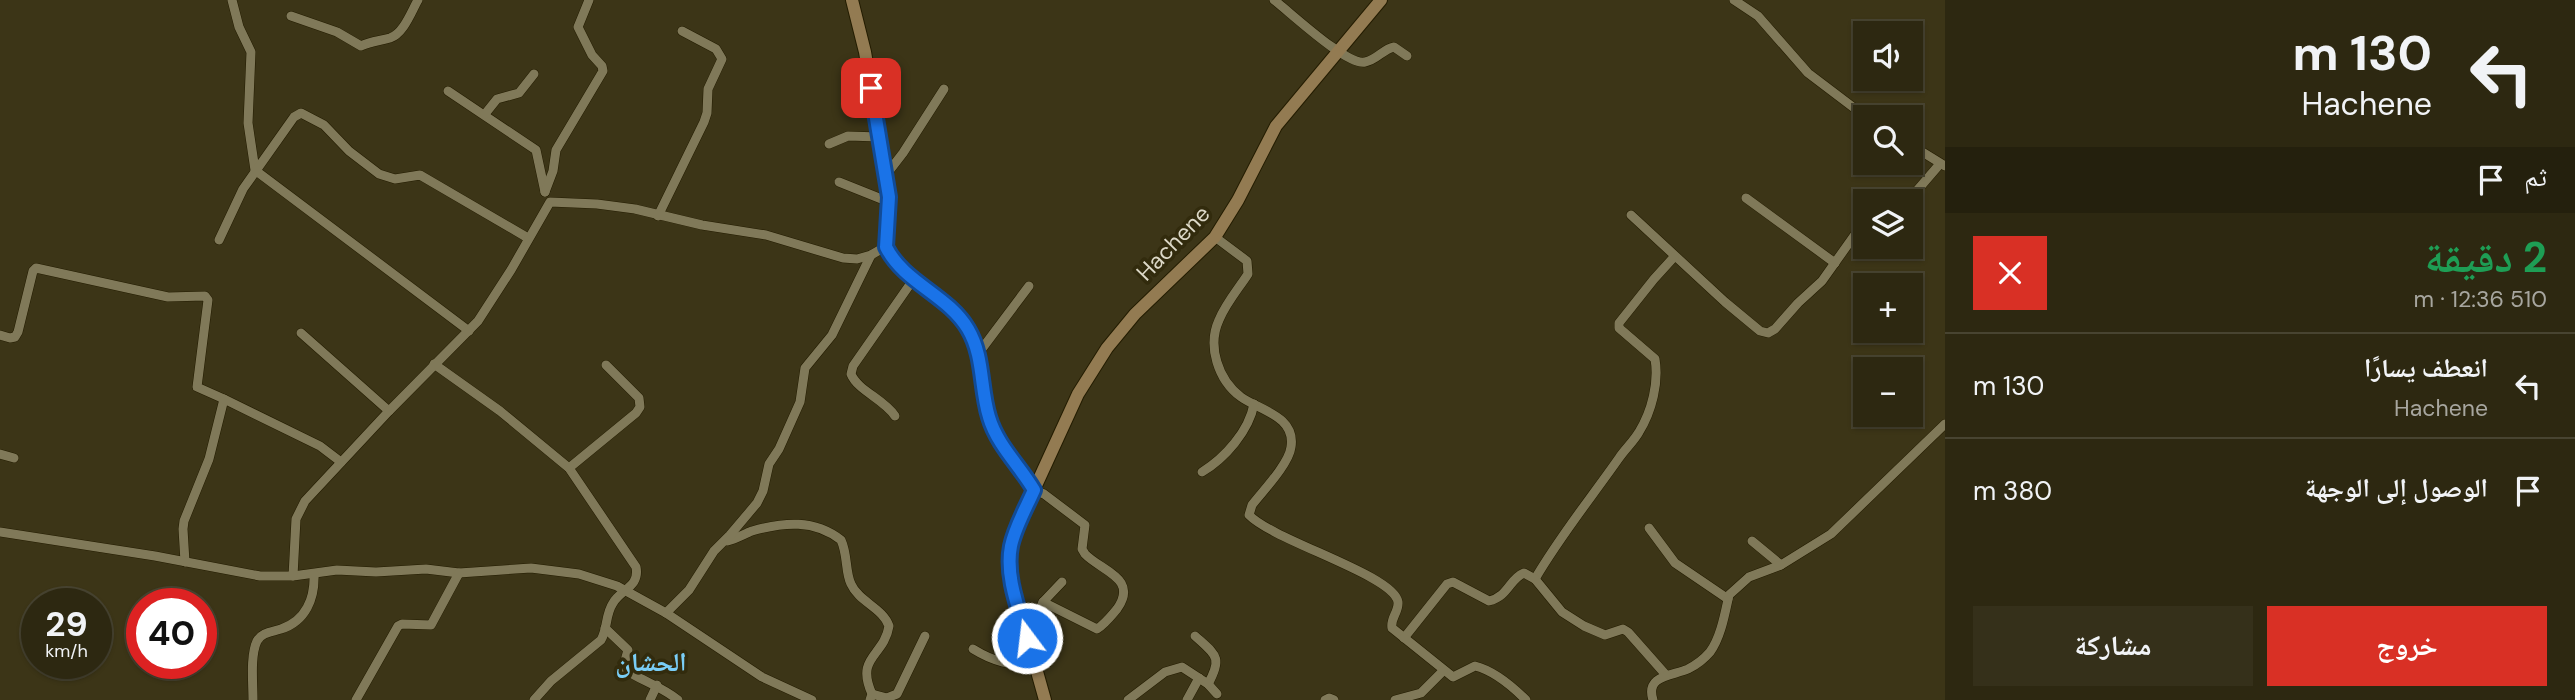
<!DOCTYPE html>
<html lang="ar">
<meta charset="utf-8">
<style>
:root{--surface:#2d2811;--page:#35301a;--text:#f1f3f6;--muted:#a7a69f;--line:#484431;--accent:#d93025}
body{margin:0;font-family:"DM Sans","Noto Naskh Arabic",sans-serif;background:var(--page);color:var(--text);direction:rtl;height:100vh;display:flex;flex-direction:column;font-size:26px;white-space:nowrap}
*{box-sizing:border-box;margin:0}
p{font-size:23px;color:var(--muted)}
.icon{flex:none;width:38px;height:38px;fill:none;stroke:currentColor;stroke-width:2;stroke-linecap:round;stroke-linejoin:round}
.map{position:relative;flex:1;overflow:hidden;direction:ltr}
.panel{display:flex;flex-direction:column;background:var(--surface);width:630px}
.panel>*{flex:none}
.guide{background:#2d2811;color:var(--text);overflow:hidden}
.controls{position:absolute;left:1853px;top:21px;display:grid;gap:14px}
.controls a{display:grid;place-items:center;width:70px;height:70px;border-radius:0px;background:var(--surface);box-shadow:0 2px 5px #0004,0 0 0 2px var(--line);font-size:35px}
.speed{position:absolute;left:21px;top:588px;display:flex;gap:14px;font-size:35px;font-weight:700;text-align:center}
.speed>*{display:grid;place-content:center;width:91px;height:91px;border-radius:50%;background:var(--surface);box-shadow:0 2px 5px #0004,0 0 0 2px var(--line);line-height:1}
.speed small{font-size:18px;font-weight:400}
.speed .limit{border:10px solid #d22;background:#fff;color:#111}
.pin{position:absolute;display:grid;place-items:center;width:60px;height:60px;color:#fff;margin:-30px;border-radius:14px;box-shadow:0 4px 10px #0006}
.me{position:absolute;width:77px;margin:-38px;rotate:345deg;stroke-linejoin:round;filter:drop-shadow(0 0 5px #0008)}
.turn{display:flex;align-items:center;gap:24px;height:147px;padding:0 28px;font-size:32px}
.turn .icon{width:91px;height:91px;stroke-width:2.5}
.turn b{display:block;font-size:49px;line-height:60px}
.then{display:flex;align-items:center;height:66px;padding:0 28px;background:#0003;gap:14px;font-size:26px}
.round{display:grid;place-items:center;flex:none;width:74px;height:74px;border-radius:0px;background:var(--page)}
.head{display:flex;align-items:center;justify-content:space-between;height:119px;padding:0 28px}
h1{font-size:42px;font-weight:700;line-height:52px;color:#1e9e55}
.action{display:flex;gap:14px;margin-top:auto;padding:14px 28px}
.action a{flex:1;height:80px;border-radius:0px;background:var(--accent);color:#fff;font-size:28px;font-weight:700;line-height:80px;text-align:center}
.action a+a{background:var(--page);color:var(--text)}
ul{padding:0;list-style:none}
li{display:flex;align-items:center;gap:21px;height:105px;padding:0 28px;border-top:2px solid var(--line)}
li div{flex:1}
li b{display:block;font-size:26px}
li em{font-style:normal}
main{display:flex;flex:1;min-height:0}
.map>svg:first-child{display:block}
.lines{fill:none;stroke-linecap:round;stroke-linejoin:round}
.street-casing{stroke:#231c00;stroke-width:10}
.secondary-casing{stroke:#231c00;stroke-width:14}
.street{stroke:#807959;stroke-width:9}
.secondary{stroke:#937b52;stroke-width:12}
.route-casing{stroke:#114b97;stroke-width:18}
.route{stroke:#1a73e8;stroke-width:12}
.labels{text-anchor:middle;dominant-baseline:central;stroke-width:7;stroke-linejoin:round;paint-order:stroke}
.street-label{font-size:23px;fill:#dcd8c7;stroke:#322b0d}
.quarter-label{font-size:26px;font-weight:bold;fill:#7acef7;stroke:#322b0d}
</style>
<main>
<section class="panel">
<div class="guide">
<div class="turn"><svg class="icon" aria-label="left" viewBox="0 0 24 24"><path d="M17 20v-9H6M10 6l-5 5 5 5"/></svg><div><b>130 m</b>Hachene</div></div>
<div class="then">ثم<svg class="icon" aria-label="arrive" viewBox="0 0 24 24"><path d="M6 21V4h12l-3 4 3 4H6"/></svg></div>
</div>
<div class="head"><div><h1>2 دقيقة</h1><p>510 m · 12:36</p></div><a class="round" style="background:#d93025;color:#fff"><svg class="icon" aria-label="close" viewBox="0 0 24 24"><path d="M6 6l12 12M18 6L6 18"/></svg></a></div>
<ul>
<li><svg class="icon" aria-label="left" viewBox="0 0 24 24"><path d="M17 20v-9H6M10 6l-5 5 5 5"/></svg><div><b>انعطف يسارًا</b><p>Hachene</p></div><em>130 m</em></li>
<li><svg class="icon" aria-label="arrive" viewBox="0 0 24 24"><path d="M6 21V4h12l-3 4 3 4H6"/></svg><div><b>الوصول إلى الوجهة</b></div><em>380 m</em></li>
</ul>
<div class="action"><a>خروج</a><a>مشاركة</a></div>
</section>
<div class="map">
<svg width="1945" height="700" viewBox="0 0 1945 700">
<rect width="100%" height="100%" fill="#3c3517"/>
<g class="lines">
<defs>
<g id="street">
<polyline points="232,0 239,27 251,52 248,123 255,170 469,331"/>
<path d="M1274 0C1291 13 1347 66 1365 62 1377 60 1383 49 1394 47L1407 56"/>
<polyline points="1734,0 1758,16 1808,73 1866,117"/>
<path d="M291 16 337 32 361 46C371 41 380 41 390 38 404 33 411 12 418 0"/>
<polyline points="448,91 536,150 545,192"/>
<polyline points="485,114 497,99 519,93 534,74"/>
<polyline points="829,144 848,136 879,137"/>
<polyline points="1911,145 1945,166"/>
<polyline points="886,175 903,153 944,89"/>
<polyline points="839,182 889,202"/>
<polyline points="545,192 553,171 556,150 603,71 602,66 592,55 578,27 589,0"/>
<polyline points="1746,198 1835,263"/>
<polyline points="1908,201 1939,165"/>
<polyline points="1631,215 1725,302 1760,331 1768,333 1775,329 1798,303 1822,281 1866,219"/>
<polyline points="658,216 704,122 707,113 708,89 722,59 716,49 682,31"/>
<path d="M1215 237 1247 261 1248 274C1239 288 1226 303 1219 320 1207 346 1218 380 1241 397 1259 410 1296 416 1291 447 1289 464 1262 492 1252 505L1249 515C1274 541 1394 575 1398 602 1399 612 1390 618 1392 628L1453 677 1475 666C1495 671 1512 686 1526 700"/>
<polyline points="219,240 243,189 294,117 301,113 324,125 349,151 379,174 395,179 420,175 528,238"/>
<polyline points="301,333 389,411"/>
<polyline points="0,335 10,338 15,337 18,332 33,271 36,268 168,297 205,296 208,300 197,387 224,399 209,459 184,521 183,529 185,562"/>
<polyline points="978,354 1029,286"/>
<path d="M434 364 500 411 569 468 636 567C640 587 621 589 613 603 605 615 608 628 601 640L551 681 534 700"/>
<polyline points="224,399 320,446 341,462"/>
<path d="M895 416C884 399 858 391 851 374L853 366 913 280"/>
<polyline points="0,454 14,458"/>
<polyline points="569,468 636,413 640,407 639,398 606,365"/>
<path d="M1202 472C1225 458 1249 431 1254 404"/>
<path d="M1034 490 1044 494 1085 525 1082 549 1085 554C1101 571 1139 578 1117 609 1111 616 1105 624 1097 629L1043 602"/>
<polyline points="1649,528 1675,563 1728,599"/>
<polyline points="0,532 155,556 260,576 293,576 337,570 376,572 426,569 459,573 531,568 579,574 617,586 666,613 762,677 812,700"/>
<path d="M727 541C736 539 744 534 752 531 784 522 814 519 841 540 848 555 845 572 851 584 859 602 883 608 889 626 884 657 855 656 872 694L870 700"/>
<polyline points="1752,541 1781,565"/>
<polyline points="293,576 296,519 305,501 389,411 478,321 511,270 550,202 597,204 635,209 702,225 766,235 843,258 857,259 871,255 885,247"/>
<path d="M1535 579C1560 536 1591 498 1619 458 1625 449 1634 441 1639 432 1652 411 1659 382 1655 359L1619 328V323L1654 279 1674 257"/>
<polyline points="666,613 689,590 714,551 730,535 757,503 763,491 769,464 779,449 800,402 805,368 832,335 871,255"/>
<path d="M605 628 628 650 623 668C641 681 661 686 678 700"/>
<polyline points="1028,635 1043,602 1062,582"/>
<path d="M1195 636C1216 655 1223 657 1208 684"/>
<path d="M1404 638 1447 584 1453 582 1489 601C1509 596 1509 579 1524 573L1535 579 1562 612 1584 626 1605 635 1623 629 1628 632 1666 675"/>
<path d="M973 649C994 662 1011 666 1035 663"/>
<polyline points="872,694 887,698 897,694 925,636"/>
<path d="M253 700C253 683 250 656 257 641 262 632 272 632 281 629 306 621 315 598 314 574"/>
<polyline points="356,700 398,626 402,624 431,625 459,573"/>
<polyline points="650,700 657,685"/>
<polyline points="1128,700 1165,672 1182,667 1208,684 1217,694"/>
<polyline points="1187,700 1199,678"/>
<polyline points="1325,700 1329,698 1334,700"/>
<polyline points="1395,700 1421,693 1443,671"/>
<path d="M1653 700C1645 675 1672 676 1688 669 1696 665 1704 659 1710 652 1721 637 1725 613 1729 595L1749 577 1781 565 1831 534 1945 424"/>
</g>
<g id="secondary">
<path d="M852 0 865 52 886 175 889 209 885 247C904 283 948 295 968 329 984 356 980 388 989 417 997 445 1019 466 1034 490"/>
<polyline points="1045,700 1015,593 1011,570 1010,549 1034,490 1078,394 1107,348 1135,314 1215,237 1238,200 1276,126 1381,0"/>
</g>
</defs>
<use href="#street" class="street-casing"/>
<use href="#secondary" class="secondary-casing"/>
<use href="#street" class="street"/>
<use href="#secondary" class="secondary"/>
</g>
<g class="lines">
<defs>
<path id="route" d="M871 88 889 197 886 247C904 283 948 295 968 329 984 356 980 388 989 417 997 445 1020 466 1034 490 1026 508 1015 527 1011 546 1005 576 1019 610 1027 638"/>
</defs>
<use href="#route" class="route-casing"/>
<use href="#route" class="route"/>
</g>
<g class="labels">
<g class="street-label">
<text transform="translate(1173 243) rotate(-46)">Hachene</text>
</g>
<g class="quarter-label">
<text x="651" y="662">الحشان</text>
</g>
</g>
</svg>
<div class="controls">
<a><svg class="icon" aria-label="sound" viewBox="0 0 24 24"><path d="M4 9h4l5-4v14l-5-4H4zM17 9q2 3 0 6"/></svg></a>
<a><svg class="icon" aria-label="search" viewBox="0 0 24 24"><circle cx="10" cy="10" r="6"/><path d="M15 15l6 6"/></svg></a>
<a><svg class="icon" aria-label="layers" viewBox="0 0 24 24"><path d="M12 4l9 5-9 5-9-5zM3 14l9 5 9-5"/></svg></a>
<a>+</a>
<a>−</a>
</div>
<div class="speed"><div>29<small>km/h</small></div><div class="limit">40</div></div>
<div class="pin" style="left:871px;top:88px;background:#d93025"><svg class="icon" aria-label="arrive" viewBox="0 0 24 24"><path d="M6 21V4h12l-3 4 3 4H6"/></svg></div>
<svg class="me" style="left:1027px;top:638px" viewBox="-20 -20 40 40"><circle r="17" fill="#1a73e8" stroke="#fff" stroke-width="3"/><path d="M0-11L8 9 0 5-8 9z" fill="#fff"/></svg>
</div>
</main>
